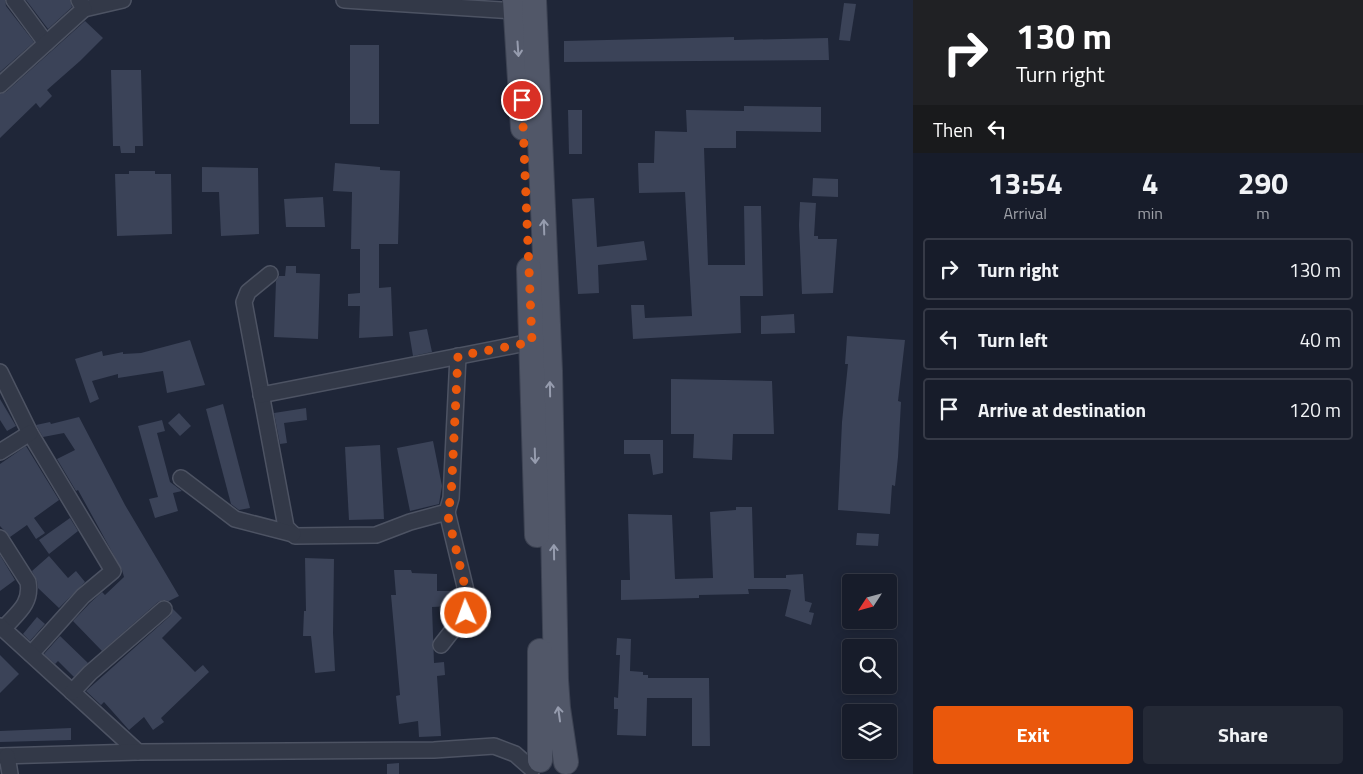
<!DOCTYPE html>
<style>
:root{--surface:#171c2a;--page:#242936;--text:#f1f3f6;--muted:#9ea1a8;--line:#363a47;--accent:#ea580c}
body{margin:0;font-family:"Titillium Web",sans-serif;background:var(--page);color:var(--text);height:100vh;display:flex;flex-direction:column;font-size:19px;white-space:nowrap}
*{box-sizing:border-box;margin:0}
p{font-size:16px;color:var(--muted)}
.icon{flex:none;width:28px;height:28px;fill:none;stroke:currentColor;stroke-width:2;stroke-linecap:round;stroke-linejoin:round}
.map{position:relative;flex:1;overflow:hidden}
.panel{display:flex;flex-direction:column;background:var(--surface);width:450px}
.panel>*{flex:none}
.guide{background:#202124;color:#fff;overflow:hidden}
.needle{width:32px;rotate:234deg}
.buttons{position:absolute;left:842px;top:574px;display:grid;gap:10px}
.buttons a{display:grid;place-items:center;width:55px;height:55px;border-radius:5px;background:var(--surface);box-shadow:0 2px 12px #0003,0 0 0 1px var(--line);font-size:25px}
.pin{position:absolute;display:grid;place-items:center;width:42px;height:42px;color:#fff;margin:-21px;border:2px solid #fff;border-radius:50%;box-shadow:0 1px 5px #0007}
.me{position:absolute;width:55px;margin:-28px;rotate:358deg;stroke-linejoin:round;filter:drop-shadow(0 0 4px #0008)}
.turn{display:flex;align-items:center;gap:18px;height:105px;padding:0 20px;font-size:22px}
.turn .icon{width:65px;height:65px;stroke-width:2.5}
.turn b{display:block;font-size:35px;line-height:42px}
.then{display:flex;align-items:center;height:48px;padding:0 20px;background:#0003;gap:10px;font-size:19px}
.eta{display:flex;justify-content:space-evenly;align-items:center;height:85px;text-align:center}
.eta b{font-size:30px;font-weight:700;line-height:35px}
.button{display:flex;gap:10px;margin-top:auto;padding:10px 20px}
.button a{flex:1;height:58px;border-radius:5px;background:var(--accent);color:#fff;font-size:20px;font-weight:700;line-height:58px;text-align:center}
.button a+a{background:var(--page);color:var(--text)}
ul{padding:0;list-style:none}
li{display:flex;align-items:center;gap:15px;height:62px;margin:0 10px 8px;padding:0 10px;border:2px solid var(--line);border-radius:5px}
li div{flex:1}
li b{display:block;font-size:19px}
li em{font-style:normal}
main{display:flex;flex:1;min-height:0}
.map>svg:first-child{display:block}
.building{fill:#3b4358}
.lines{fill:none;stroke-linecap:round;stroke-linejoin:round}
.minor-casing{stroke:#4d5363;stroke-width:18}
.primary-casing{stroke:#3c4252;stroke-width:26}
.minor{stroke:#333948;stroke-width:15}
.primary{stroke:#515768;stroke-width:24}
.oneway{stroke:#969cae}
.route{stroke:#ea580c;stroke-width:9;stroke-dasharray:0 16.2}
</style>
<main>
<div class="map">
<svg width="913" height="774" viewBox="0 0 913 774">
<rect width="100%" height="100%" fill="#1f2638"/>
<g class="building">
<polygon points="0,0 5,0 6,6 34,42 0,72"/>
<polygon points="26,0 70,0 72,7 48,29"/>
<polygon points="844,3 856,4 850,41 839,40"/>
<polygon points="85,21 103,38 80,61 47,90 52,96 40,108 36,103 0,138 0,94 6,92"/>
<polygon points="734,37 734,40 828,38 829,60 564,62 564,41"/>
<rect x="350" y="45" width="29" height="79"/>
<polygon points="111,70 141,70 143,146 135,146 135,153 121,153 120,146 113,146"/>
<polygon points="744,106 821,107 821,132 736,131 736,148 704,148 708,265 745,265 744,206 761,206 763,296 740,296 741,333 633,339 631,305 644,305 645,318 692,316 685,192 639,193 638,163 654,163 655,131 687,132 686,110 744,111"/>
<polygon points="568,110 582,110 582,154 569,154"/>
<polygon points="335,163 380,167 380,170 400,171 398,244 379,244 379,288 391,287 393,336 359,338 360,306 348,306 348,294 360,293 360,249 351,249 352,192 333,191"/>
<polygon points="202,167 258,168 259,234 221,236 219,192 202,192"/>
<polygon points="129,171 155,171 155,174 171,174 172,234 117,236 115,174 129,174"/>
<polygon points="813,178 838,179 838,197 812,196"/>
<polygon points="323,197 325,227 286,227 284,199"/>
<polygon points="594,198 597,247 644,241 647,260 598,265 599,293 578,294 572,199"/>
<polygon points="800,202 816,203 814,236 818,236 818,239 837,239 833,293 802,294 799,225"/>
<polygon points="286,266 296,266 296,273 320,274 318,339 274,337 276,281 279,276 285,276"/>
<polygon points="794,314 795,333 761,334 761,316"/>
<polygon points="427,329 432,352 413,356 409,332"/>
<polygon points="847,336 905,340 898,401 901,402 898,457 895,486 892,485 890,514 838,510 842,422 848,364 845,364"/>
<polygon points="190,340 205,385 167,393 163,371 118,378 118,374 92,381 99,399 90,403 75,359 102,351 103,356 123,352 123,354 141,353"/>
<polygon points="671,379 772,381 774,434 733,434 732,460 693,458 694,434 671,434"/>
<polygon points="0,399 16,426 7,431 0,420"/>
<polygon points="223,404 250,508 239,510 231,504 206,409"/>
<polygon points="306,408 307,420 284,423 287,443 280,444 274,413"/>
<polygon points="179,413 191,426 180,436 168,423"/>
<polygon points="79,417 125,505 179,596 169,601 163,600 158,602 102,651 73,621 90,603 102,592 105,595 124,577 122,570 78,490 76,491 57,459 75,450 64,433 43,437 36,425 50,422 51,424"/>
<polygon points="162,420 165,431 157,433 170,482 182,491 173,493 178,511 155,518 149,499 158,497 138,426"/>
<polygon points="624,440 663,440 663,473 653,475 650,454 624,454"/>
<polygon points="433,441 442,486 439,504 410,511 397,448"/>
<polygon points="380,445 384,519 349,520 345,447"/>
<polygon points="26,446 59,500 34,518 45,533 36,539 27,525 10,537 0,526 0,464"/>
<polygon points="736,507 752,507 754,578 786,578 786,575 803,574 805,601 812,603 809,612 814,613 811,625 785,616 791,590 787,589 748,589 749,594 699,595 699,598 621,600 621,580 630,580 628,514 672,515 675,579 713,578 710,512 736,510"/>
<polygon points="70,518 78,531 49,554 39,540"/>
<polygon points="857,533 879,534 878,546 856,545"/>
<polygon points="0,555 15,580 0,591"/>
<polygon points="49,556 68,578 76,571 85,582 59,608 38,588 37,581 32,571"/>
<polygon points="305,558 334,559 333,633 335,671 315,673 311,636 303,636 304,611 306,611"/>
<polygon points="394,570 411,570 412,573 437,574 437,591 452,591 453,606 432,607 434,663 444,662 445,675 437,676 441,736 419,737 418,721 399,724 396,696 400,695 391,595 396,595"/>
<polygon points="173,609 182,618 162,638 195,672 203,665 209,672 161,718 164,722 153,730 144,717 129,730 104,702 101,705 86,691 170,616"/>
<polygon points="37,617 45,624 30,641 23,634"/>
<polygon points="60,636 88,663 74,677 58,661 55,664 44,654"/>
<polygon points="617,638 631,639 630,671 643,672 643,675 648,675 648,678 709,678 710,746 692,746 692,698 647,698 646,736 617,735 618,709 614,709 614,697 618,698 620,655 616,655"/>
<polygon points="0,655 19,674 0,693"/>
<polygon points="71,728 71,740 0,742 0,731"/>
<polygon points="399,763 399,774 387,774 387,764"/>
</g>
<g class="lines">
<defs>
<g id="minor">
<polyline points="14,0 46,43"/>
<polyline points="344,0 516,11"/>
<polyline points="84,9 123,0"/>
<polyline points="0,85 84,9 79,0"/>
<polyline points="270,274 248,292 244,302 286,527 295,536 376,535 410,522 447,512 451,498 458,356"/>
<polyline points="0,372 30,433 113,571 83,596 31,654"/>
<polyline points="261,395 531,342"/>
<polyline points="0,452 30,433"/>
<polyline points="181,478 235,519 293,534"/>
<path d="M0 538 28 582C32 604 17 613 3 629"/>
<polyline points="0,626 138,752"/>
<polyline points="441,645 466,613 468,599 447,512"/>
<polyline points="72,692 90,673 164,609"/>
<polyline points="0,756 138,752 434,750 494,746 515,754 532,769"/>
<polyline points="7,756 10,774"/>
</g>
<g id="primary">
<polyline points="515,0 523,128"/>
<polyline points="534,0 550,371 556,680 558,708 566,762"/>
<polyline points="529,269 537,535"/>
<polyline points="540,760 540,651"/>
</g>
</defs>
<use href="#minor" class="minor-casing"/>
<use href="#primary" class="primary-casing"/>
<use href="#minor" class="minor"/>
<use href="#primary" class="primary"/>
</g>
<defs><path id="oneway-shaft" d="M-6 0H5M1.5-3L5.5 0L1.5 3" fill="none" stroke-width="1.6" stroke-linecap="round" stroke-linejoin="round" transform="scale(1.25)"/></defs>
<g class="oneway">
<use href="#oneway-shaft" transform="translate(518 49) rotate(86)"/>
<use href="#oneway-shaft" transform="translate(544 227) rotate(-92)"/>
<use href="#oneway-shaft" transform="translate(550 389) rotate(-91)"/>
<use href="#oneway-shaft" transform="translate(535 456) rotate(88)"/>
<use href="#oneway-shaft" transform="translate(554 552) rotate(-91)"/>
<use href="#oneway-shaft" transform="translate(559 714) rotate(-98)"/>
</g>
<g class="lines">
<polyline class="route" points="466,613 468,599 447,512 451,498 458,356 532,342 522,100"/>
</g>
</svg>
<div class="buttons">
<a><svg class="needle" viewBox="-14 -14 28 28"><path d="M0-13l5 13h-10z" fill="#e53935"/><path d="M0 13l5-13h-10z" fill="#9ea1a8"/></svg></a>
<a><svg class="icon" aria-label="search" viewBox="0 0 24 24"><circle cx="10" cy="10" r="6"/><path d="M15 15l6 6"/></svg></a>
<a><svg class="icon" aria-label="layers" viewBox="0 0 24 24"><path d="M12 4l9 5-9 5-9-5zM3 14l9 5 9-5"/></svg></a>
</div>
<div class="pin" style="left:522px;top:100px;background:#d93025"><svg class="icon" aria-label="arrive" viewBox="0 0 24 24"><path d="M6 21V4h12l-3 4 3 4H6"/></svg></div>
<svg class="me" style="left:466px;top:613px" viewBox="-20 -20 40 40"><circle r="17" fill="#ea580c" stroke="#fff" stroke-width="3"/><path d="M0-11L8 9 0 5-8 9z" fill="#fff"/></svg>
</div>
<section class="panel">
<div class="guide">
<div class="turn"><svg class="icon" aria-label="right" viewBox="0 0 24 24"><path d="M7 20v-9h11M14 6l5 5-5 5"/></svg><div><b>130 m</b>Turn right</div></div>
<div class="then">Then<svg class="icon" aria-label="left" viewBox="0 0 24 24"><path d="M17 20v-9H6M10 6l-5 5 5 5"/></svg></div>
</div>
<div class="eta">
<div><b>13:54</b><p>Arrival</p></div>
<div><b>4</b><p>min</p></div>
<div><b>290</b><p>m</p></div>
</div>
<ul>
<li><svg class="icon" aria-label="right" viewBox="0 0 24 24"><path d="M7 20v-9h11M14 6l5 5-5 5"/></svg><div><b>Turn right</b></div><em>130 m</em></li>
<li><svg class="icon" aria-label="left" viewBox="0 0 24 24"><path d="M17 20v-9H6M10 6l-5 5 5 5"/></svg><div><b>Turn left</b></div><em>40 m</em></li>
<li><svg class="icon" aria-label="arrive" viewBox="0 0 24 24"><path d="M6 21V4h12l-3 4 3 4H6"/></svg><div><b>Arrive at destination</b></div><em>120 m</em></li>
</ul>
<div class="button"><a>Exit</a><a>Share</a></div>
</section>
</main>
